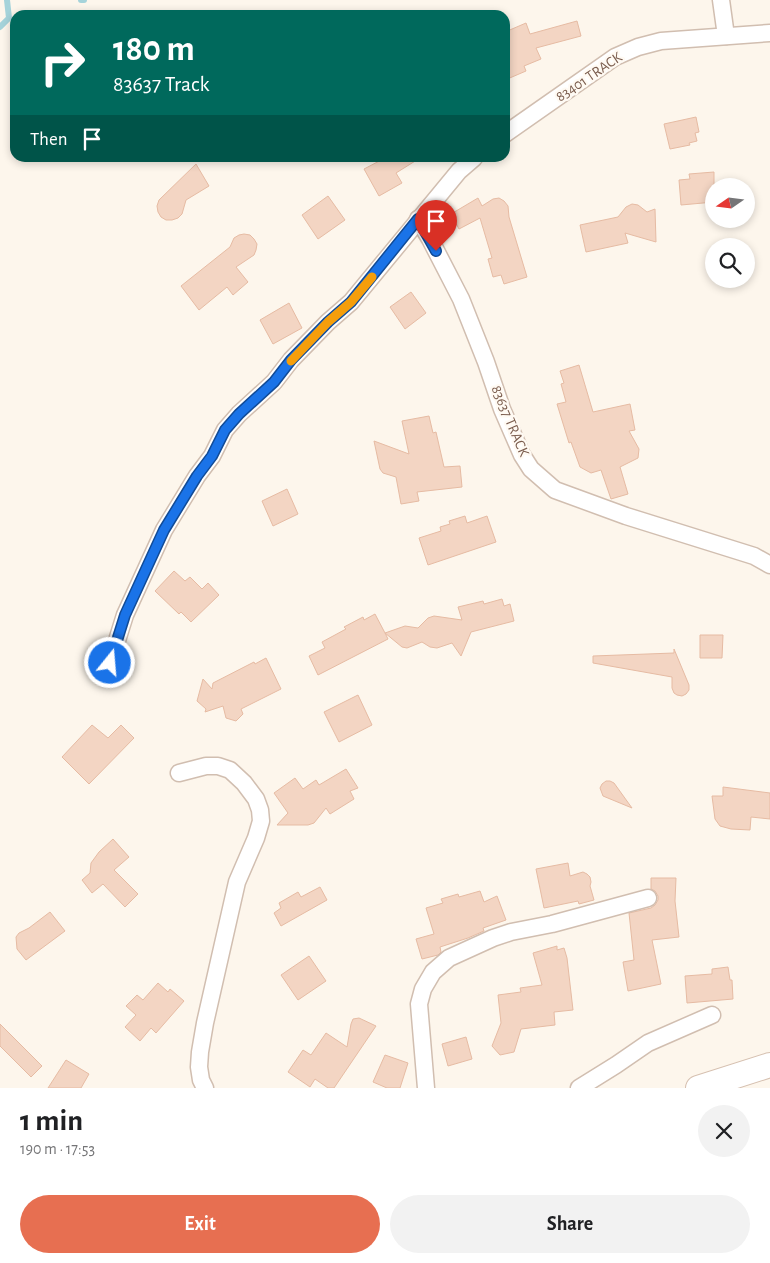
<!DOCTYPE html>
<meta charset="utf-8">
<style>
:root{--surface:#fff;--page:#f2f2f2;--text:#202124;--muted:#757577;--accent:#e76f51}
body{margin:0;font-family:"Alegreya Sans",sans-serif;background:var(--page);color:var(--text);height:100vh;display:flex;flex-direction:column;font-size:19px;white-space:nowrap}
*{box-sizing:border-box;margin:0}
p{font-size:16px;color:var(--muted)}
.icon{flex:none;width:28px;height:28px;fill:none;stroke:currentColor;stroke-width:2;stroke-linecap:round;stroke-linejoin:round}
.map{position:relative;height:1088px;overflow:hidden}
.panel{display:flex;flex-direction:column;background:var(--surface);flex:1}
.panel>*{flex:none}
.hud{position:absolute;left:10px;top:10px;width:500px;height:152px;border-radius:15px;box-shadow:0 2px 8px #0003;background:#00695c;color:#fff;overflow:hidden}
.needle{width:32px;rotate:256deg}
.fabs{position:absolute;left:705px;top:178px;display:grid;gap:10px}
.fabs a{display:grid;place-items:center;width:50px;height:50px;border-radius:50%;background:var(--surface);box-shadow:0 2px 8px #0003;font-size:25px}
.pin{position:absolute;display:grid;place-items:center;width:42px;height:42px;color:#fff;margin:-51px -21px;border-radius:50% 50% 50% 0;rotate:-45deg;box-shadow:0 0 5px #0007}
.pin .icon{rotate:45deg}
.me{position:absolute;width:55px;margin:-28px;rotate:17deg;stroke-linejoin:round;filter:drop-shadow(0 0 4px #0008)}
.turn{display:flex;align-items:center;gap:18px;height:105px;padding:0 20px;font-size:22px}
.turn .icon{width:65px;height:65px;stroke-width:2.5}
.turn b{display:block;font-size:35px;line-height:42px}
.then{display:flex;align-items:center;height:48px;padding:0 20px;background:#0003;gap:10px;font-size:19px}
.round{display:grid;place-items:center;flex:none;width:52px;height:52px;border-radius:26px;background:var(--page)}
.headline{display:flex;align-items:center;justify-content:space-between;height:85px;padding:0 20px}
h1{font-size:30px;font-weight:700;line-height:38px}
.button{display:flex;gap:10px;margin-top:auto;padding:10px 20px}
.button a{flex:1;height:58px;border-radius:30px;background:var(--accent);color:#fff;font-size:20px;font-weight:700;line-height:58px;text-align:center}
.button a+a{background:var(--page);color:var(--text)}
.map>svg:first-child{display:block}
.lines{fill:none;stroke-linecap:round;stroke-linejoin:round}
.stream{stroke:#a5d3da;stroke-width:6}
.building{fill:#f3d5c3;stroke:#e6bba3}
.street-casing{stroke:#d1beb0;stroke-width:19}
.secondary-casing{stroke:#d6c0b0;stroke-width:26}
.street{stroke:#fff;stroke-width:16}
.secondary{stroke:#fff;stroke-width:24}
.route-casing{stroke:#114b97;stroke-width:12}
.route{stroke:#1a73e8;stroke-width:9}
.slow{stroke:#f59e0b;stroke-width:9}
.labels{text-anchor:middle;dominant-baseline:central;stroke-width:4.5;stroke-linejoin:round;paint-order:stroke}
.street-label{font-size:15px;fill:#7a5c4d;stroke:#fffaf3}
</style>
<div class="map">
<svg width="770" height="1088" viewBox="0 0 770 1088">
<rect width="100%" height="100%" fill="#fdf6ec"/>
<g class="lines">
<g class="stream">
<polyline points="81,0 84,0"/>
<polyline points="0,27 9,18 7,0"/>
</g>
</g>
<g class="building">
<polygon points="577,21 581,36 536,48 541,59 524,66 526,71 505,80 505,32 526,23 530,34"/>
<polygon points="696,117 699,132 695,133 697,141 689,143 690,145 670,149 664,124"/>
<polygon points="385,158 420,158 396,173 402,183 379,196 364,169"/>
<polygon points="196,164 209,186 186,200 182,214 178,218 172,220 166,220 161,217 158,212 157,206 159,200"/>
<polygon points="714,172 714,202 681,205 679,180 690,179 689,174"/>
<polygon points="328,196 345,220 318,239 302,215"/>
<polygon points="478,198 482,206 493,199 499,198 504,201 508,206 509,217 527,277 504,284 501,275 493,277 488,259 492,258 480,218 459,229 451,214"/>
<polygon points="632,204 638,205 647,212 655,209 656,242 625,233 628,243 586,252 580,225 618,217 626,207"/>
<polygon points="244,234 250,235 254,239 257,244 256,250 254,255 236,267 248,282 233,295 227,287 199,310 181,286 230,247 234,238 239,235"/>
<polygon points="411,292 426,313 405,329 390,307"/>
<polygon points="289,303 302,328 273,344 260,320"/>
<polygon points="579,365 593,412 630,404 635,430 629,431 639,449 638,458 620,467 628,494 611,499 601,470 591,473 580,467 571,442 569,443 557,404 566,402 561,384 564,383 560,371"/>
<polygon points="429,416 433,433 436,432 444,467 460,466 462,487 417,492 419,501 401,504 396,477 383,473 380,469 374,441 409,454 402,421"/>
<polygon points="287,489 298,514 273,526 262,501"/>
<polygon points="465,516 467,523 487,516 496,542 428,565 419,538 441,531 440,527 450,524 449,521"/>
<polygon points="174,571 185,581 190,577 202,589 208,583 219,595 191,622 181,612 179,614 155,591"/>
<polygon points="502,599 504,606 510,604 514,621 471,632 461,656 452,643 437,648 430,647 422,642 407,648 402,647 385,633 388,639 318,675 309,656 325,648 322,642 346,629 344,627 363,617 364,620 375,614 385,633 405,626 418,628 428,618 434,616 462,620 458,607 483,601 484,604"/>
<polygon points="700,635 723,635 722,658 700,658"/>
<polygon points="674,649 689,685 689,690 686,694 682,696 677,695 674,693 672,688 672,677 593,663 593,656 674,653"/>
<polygon points="266,658 281,689 241,709 243,714 236,721 226,718 223,706 205,712 206,709 197,701 203,679 212,689 213,683 254,662 255,664"/>
<polygon points="358,695 372,725 339,742 324,712"/>
<polygon points="92,725 108,738 121,725 134,738 89,784 62,757"/>
<polygon points="346,769 358,788 350,791 354,799 330,814 326,808 314,823 308,825 277,825 288,813 274,793 295,778 303,789 316,780 319,785"/>
<polygon points="606,781 610,781 614,783 632,808 603,796 600,788 602,784"/>
<polygon points="723,787 770,793 770,819 751,817 750,830 731,829 720,826 715,819 712,796 723,796"/>
<polygon points="113,839 129,857 114,870 138,894 125,907 103,884 92,893 82,880 90,873 91,863 99,852"/>
<polygon points="568,863 570,876 583,872 587,874 590,877 591,882 590,886 594,900 579,904 578,901 544,908 536,869"/>
<polygon points="651,878 676,878 675,901 679,937 652,940 661,984 628,991 623,962 634,960 629,913 651,908 655,905 658,900 658,896 655,891 651,889"/>
<polygon points="320,887 327,900 281,926 274,913 281,908 279,903 298,892 301,897"/>
<polygon points="480,891 484,902 497,896 506,920 483,928 484,931 468,938 440,947 441,952 438,955 422,959 416,939 434,934 426,908 443,903 441,899 458,894 459,897"/>
<polygon points="50,912 65,931 26,960 17,949 16,937 19,933 29,928"/>
<polygon points="557,946 557,950 564,948 567,958 573,1010 554,1012 555,1025 521,1029 514,1052 500,1055 492,1046 501,1023 498,995 521,992 520,988 542,985 533,953"/>
<polygon points="309,956 326,981 298,1000 281,975"/>
<polygon points="728,967 730,980 732,980 733,999 687,1003 685,976 712,974 712,969"/>
<polygon points="158,983 168,992 170,989 184,1001 156,1033 151,1028 140,1041 125,1027 136,1015 126,1006 137,995 143,1000"/>
<polygon points="359,1018 376,1026 334,1088 328,1088 315,1079 310,1087 288,1072 303,1050 311,1055 326,1033 347,1047 351,1024 353,1019"/>
<polygon points="0,1024 42,1066 31,1077 0,1046"/>
<polygon points="466,1037 472,1059 448,1066 442,1044"/>
<polygon points="385,1055 408,1063 400,1088 387,1088 373,1082"/>
<polygon points="66,1060 89,1074 81,1088 48,1088"/>
</g>
<g class="lines">
<defs>
<g id="street">
<polyline points="721,0 726,36"/>
<polyline points="505,134 615,57 638,47 661,41 770,33"/>
<polyline points="418,219 430,239 461,299 486,362 502,409 522,455 531,469 555,490 626,516 754,556 770,565"/>
<polyline points="110,663 125,615 164,530 197,476 212,456 225,430 239,414 274,382 291,360 328,322 351,302 459,171 474,158"/>
<polyline points="179,773 206,766 218,766 230,770 244,783 256,799 260,810 261,821 256,838 237,882 205,1023 200,1052 199,1067 201,1080 205,1088"/>
<polyline points="426,1088 419,1004 423,989 433,972 449,958 493,938 511,932 552,924 648,898"/>
<polyline points="579,1088 616,1065 648,1043 712,1015"/>
</g>
<polyline id="secondary" points="698,1088 770,1065"/>
</defs>
<use href="#street" class="street-casing"/>
<use href="#secondary" class="secondary-casing"/>
<use href="#street" class="street"/>
<use href="#secondary" class="secondary"/>
</g>
<g class="lines">
<defs>
<polyline id="route" points="110,663 125,615 164,530 197,476 212,456 225,430 239,414 274,382 291,360 328,322 351,302 418,219 436,251"/>
</defs>
<use href="#route" class="route-casing"/>
<use href="#route" class="route"/>
<polyline class="slow" points="291,361 328,322 351,302 372,277"/>
</g>
<g class="labels">
<g class="street-label">
<text transform="translate(589 77) rotate(-34)">83401 TRACK</text>
<text transform="translate(510 421) rotate(67)">83637 TRACK</text>
</g>
</g>
</svg>
<div class="fabs">
<a><svg class="needle" viewBox="-14 -14 28 28"><path d="M0-13l5 13h-10z" fill="#e53935"/><path d="M0 13l5-13h-10z" fill="#757577"/></svg></a>
<a><svg class="icon" aria-label="search" viewBox="0 0 24 24"><circle cx="10" cy="10" r="6"/><path d="M15 15l6 6"/></svg></a>
</div>
<div class="pin" style="left:436px;top:251px;background:#d93025"><svg class="icon" aria-label="arrive" viewBox="0 0 24 24"><path d="M6 21V4h12l-3 4 3 4H6"/></svg></div>
<svg class="me" style="left:110px;top:663px" viewBox="-20 -20 40 40"><circle r="17" fill="#1a73e8" stroke="#fff" stroke-width="3"/><path d="M0-11L8 9 0 5-8 9z" fill="#fff"/></svg>
<div class="hud">
<div class="turn"><svg class="icon" aria-label="right" viewBox="0 0 24 24"><path d="M7 20v-9h11M14 6l5 5-5 5"/></svg><div><b>180 m</b>83637 Track</div></div>
<div class="then">Then<svg class="icon" aria-label="arrive" viewBox="0 0 24 24"><path d="M6 21V4h12l-3 4 3 4H6"/></svg></div>
</div>
</div>
<section class="panel">
<div class="headline"><div><h1>1 min</h1><p>190 m · 17:53</p></div><a class="round"><svg class="icon" aria-label="close" viewBox="0 0 24 24"><path d="M6 6l12 12M18 6L6 18"/></svg></a></div>
<div class="button"><a>Exit</a><a>Share</a></div>
</section>
